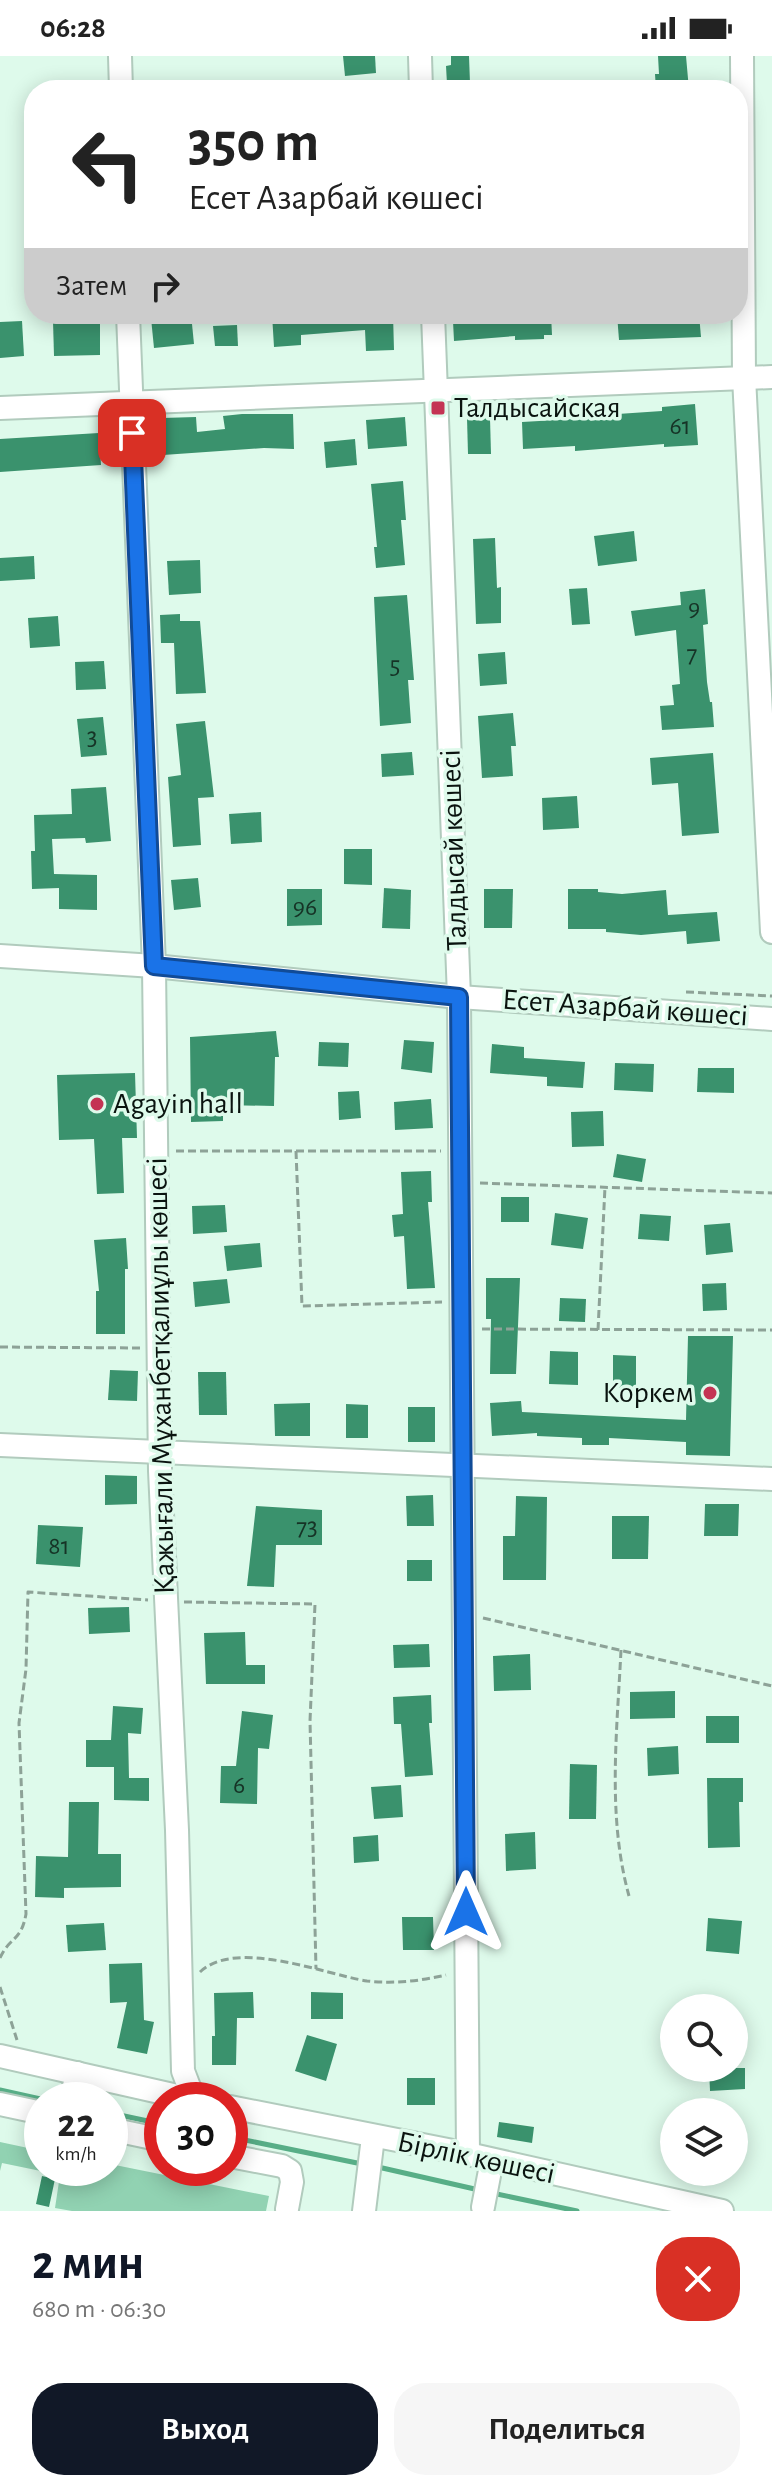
<!DOCTYPE html>
<html lang="ru">
<meta charset="utf-8">
<style>
:root{--surface:#fff;--page:#f6f6f6;--text:#222;--muted:#767676;--accent:#111827}
body{margin:0;font-family:"Alegreya Sans",sans-serif;background:var(--page);color:var(--text);height:100vh;display:flex;flex-direction:column;font-size:30px;white-space:nowrap}
*{box-sizing:border-box;margin:0}
p{font-size:26px;color:var(--muted)}
.icon{flex:none;width:44px;height:44px;fill:none;stroke:currentColor;stroke-width:2;stroke-linecap:round;stroke-linejoin:round}
.map{position:relative;height:2155px;overflow:hidden}
.sheet{display:flex;flex-direction:column;background:var(--surface);flex:1}
.sheet>*{flex:none}
.hud{position:absolute;left:24px;top:24px;width:724px;height:244px;border-radius:32px;box-shadow:0 4px 20px #0003;background:#fff;color:var(--text);overflow:hidden}
.fabs{position:absolute;left:660px;top:1938px;display:grid;gap:16px}
.fabs a{display:grid;place-items:center;width:88px;height:88px;border-radius:50%;background:var(--surface);box-shadow:0 4px 20px #0003;font-size:40px}
.speed{position:absolute;left:24px;top:2026px;display:flex;gap:16px;font-size:40px;font-weight:700;text-align:center}
.speed>*{display:grid;place-content:center;width:104px;height:104px;border-radius:50%;background:var(--surface);box-shadow:0 4px 20px #0003;line-height:1}
.speed small{font-size:20px;font-weight:400}
.speed .limit{border:12px solid #d22;background:#fff;color:#111}
.pin{position:absolute;display:grid;place-items:center;width:68px;height:68px;color:#fff;margin:-34px;border-radius:16px;box-shadow:0 4px 12px #0006}
.me{position:absolute;width:88px;margin:-44px;rotate:0deg;stroke-linejoin:round;filter:drop-shadow(0 0 6px #0008)}
.turn{display:flex;align-items:center;gap:28px;height:168px;padding:0 32px;font-size:36px}
.turn .icon{width:104px;height:104px;stroke-width:2.5}
.turn b{display:block;font-size:56px;line-height:68px}
.then{display:flex;align-items:center;height:76px;padding:0 32px;background:#0003;gap:16px;font-size:30px}
.round{display:grid;place-items:center;flex:none;width:84px;height:84px;border-radius:32px;background:var(--page)}
.summary{display:flex;align-items:center;justify-content:space-between;height:136px;padding:0 32px}
h1{font-size:48px;font-weight:600;line-height:60px;color:var(--accent)}
.primary-button{display:flex;gap:16px;margin-top:auto;padding:16px 32px}
.primary-button a{flex:1;height:92px;border-radius:32px;background:var(--accent);color:#fff;font-size:32px;font-weight:600;line-height:92px;text-align:center}
.primary-button a+a{background:var(--page);color:var(--text)}
.status{display:flex;justify-content:space-between;align-items:center;height:56px;padding:0 40px;background:var(--surface);direction:ltr}
.status svg{height:22px;fill:currentColor}
.map>svg:first-child{display:block}
.green{fill:#91d2b2}
.lines{fill:none;stroke-linecap:round;stroke-linejoin:round}
.stream{stroke:#58ae87;stroke-width:5}
.building{fill:#3a926d}
.minor-casing{stroke:#b1cbbd;stroke-width:26}
.path{stroke:#8da297;stroke-width:3;stroke-dasharray:8 4;stroke-linecap:butt}
.minor{stroke:#fff;stroke-width:22}
.route-casing{stroke:#114b97;stroke-width:20}
.route{stroke:#1a73e8;stroke-width:14}
.poi-dot{fill:#c43454;stroke:#defaeb;stroke-width:3}
.labels{text-anchor:middle;dominant-baseline:central;stroke-width:7;stroke-linejoin:round;paint-order:stroke}
.number-label{font-size:26px;fill:#163326}
.poi-label{font-size:30px;fill:#0a130f;stroke:#defaeb;text-anchor:start}
.street-label{font-size:30px;fill:#0a130f;stroke:#defaeb}
</style>
<div class="status"><b>06:28</b><svg viewBox="0 0 49 12"><path d="M0 12V9h3v3zM5 12V6h3v6zM10 12V3h3v9zM15 12V0h3v12zM26 1h20v11H26zM47 4h2v5h-2z"/></svg></div>
<div class="map">
<svg width="772" height="2155" viewBox="0 0 772 2155">
<rect width="100%" height="100%" fill="#defaeb"/>
<polygon class="green" points="0,2086 42,2095 42,2112 110,2112 110,2108 269,2140 266,2155 72,2155 55,2152 60,2119 2,2107 0,2115"/>
<g class="lines">
<g class="stream">
<polyline points="0,2034 45,2044"/>
<polyline points="110,2057 162,2068"/>
<polyline points="230,2081 362,2108"/>
<polyline points="378,2111 479,2134"/>
<polyline points="492,2137 577,2155"/>
</g>
</g>
<g class="building">
<polygon points="343,0 375,0 376,17 345,20"/>
<polygon points="451,0 469,0 470,27 447,28 446,10 451,9"/>
<polygon points="658,0 686,0 689,34 656,34 655,18 659,18"/>
<polygon points="191,258 194,288 154,292 151,262"/>
<polygon points="272,258 393,258 394,294 366,295 365,274 301,279 301,289 274,291"/>
<polygon points="471,258 551,258 552,279 544,279 544,283 515,284 515,280 454,285 453,265 471,264"/>
<polygon points="617,258 699,258 701,281 619,284"/>
<polygon points="100,264 100,299 54,300 53,265"/>
<polygon points="22,265 24,300 0,302 0,266"/>
<polygon points="237,269 238,290 215,290 213,270"/>
<polygon points="695,348 698,389 664,391 664,388 575,395 575,390 523,393 522,366 574,363 573,357 603,356 603,359 662,355 662,351"/>
<polygon points="242,358 293,358 294,393 264,392 163,399 162,362 196,361 197,376 225,373 223,360"/>
<polygon points="405,361 407,390 368,393 366,364"/>
<polygon points="467,362 490,362 491,398 468,398"/>
<polygon points="99,377 101,409 0,416 0,383"/>
<polygon points="355,383 357,409 326,412 324,386"/>
<polygon points="403,425 406,464 401,464 405,509 376,512 374,491 377,491 371,428"/>
<polygon points="634,475 637,505 598,510 594,480"/>
<polygon points="495,482 497,532 501,531 501,567 476,568 473,483"/>
<polygon points="34,500 35,523 0,525 0,502"/>
<polygon points="200,504 201,537 169,539 167,505"/>
<polygon points="587,532 590,568 572,569 569,533"/>
<polygon points="705,533 708,568 703,569 707,626 710,646 712,646 714,671 662,674 660,650 674,649 672,629 680,628 676,574 635,580 631,555 681,549 680,536"/>
<polygon points="407,539 414,624 408,624 411,667 380,670 374,541"/>
<polygon points="180,558 180,565 200,565 206,637 176,638 174,587 161,587 160,559"/>
<polygon points="58,560 60,590 30,592 28,562"/>
<polygon points="505,596 507,628 480,630 478,598"/>
<polygon points="104,605 106,633 76,634 75,606"/>
<polygon points="513,657 516,690 511,690 513,720 482,722 478,660"/>
<polygon points="103,661 107,699 81,701 77,663"/>
<polygon points="205,665 214,741 198,742 201,789 173,791 168,721 181,719 176,668"/>
<polygon points="412,696 414,719 382,721 381,698"/>
<polygon points="713,697 719,777 682,780 678,727 652,729 650,702"/>
<polygon points="106,731 111,785 86,787 85,782 52,783 54,818 97,819 97,854 59,853 59,832 32,833 31,795 35,795 34,759 72,758 71,733"/>
<polygon points="577,740 579,772 543,774 542,742"/>
<polygon points="261,756 262,786 231,788 229,758"/>
<polygon points="344,793 372,793 372,829 344,828"/>
<polygon points="198,822 201,851 174,854 171,824"/>
<polygon points="384,832 411,834 410,873 382,872"/>
<polygon points="287,833 322,833 322,869 287,870"/>
<polygon points="484,833 513,833 512,872 484,872"/>
<polygon points="568,833 598,833 598,836 622,838 666,834 668,859 717,856 720,885 687,888 686,875 641,879 606,876 606,873 568,873"/>
<polygon points="276,975 279,1001 275,1001 274,1050 223,1049 223,1065 191,1066 190,981"/>
<polygon points="404,984 434,986 432,1017 401,1013"/>
<polygon points="319,986 349,987 348,1011 318,1010"/>
<polygon points="492,988 524,991 524,1002 585,1006 583,1032 547,1030 547,1021 490,1017"/>
<polygon points="615,1007 654,1008 653,1036 614,1034"/>
<polygon points="698,1012 734,1012 734,1037 697,1036"/>
<polygon points="135,1017 137,1082 122,1082 124,1137 97,1138 94,1083 59,1084 57,1019"/>
<polygon points="359,1035 361,1062 339,1064 338,1036"/>
<polygon points="431,1043 433,1072 395,1074 394,1046"/>
<polygon points="603,1055 604,1090 572,1091 571,1056"/>
<polygon points="617,1098 646,1103 642,1126 613,1121"/>
<polygon points="431,1115 432,1146 428,1146 435,1232 407,1233 404,1180 394,1181 392,1159 403,1158 401,1116"/>
<rect x="501" y="1141" width="28" height="25"/>
<polygon points="225,1149 227,1176 193,1178 192,1150"/>
<polygon points="555,1157 588,1162 583,1193 551,1189"/>
<polygon points="640,1158 671,1160 669,1185 638,1183"/>
<polygon points="730,1167 733,1196 706,1199 704,1169"/>
<polygon points="126,1182 128,1213 125,1213 125,1278 96,1278 96,1235 99,1235 94,1184"/>
<polygon points="260,1187 262,1211 227,1215 224,1190"/>
<polygon points="486,1222 520,1222 516,1318 490,1318 491,1263 486,1263"/>
<polygon points="227,1223 230,1247 195,1251 193,1226"/>
<polygon points="726,1227 727,1254 703,1255 702,1228"/>
<polygon points="560,1242 586,1243 585,1266 559,1265"/>
<polygon points="688,1280 733,1280 730,1400 686,1399 686,1386 609,1382 609,1389 582,1389 582,1382 537,1380 537,1377 492,1380 490,1347 521,1345 522,1356 686,1364"/>
<polygon points="550,1295 578,1296 578,1329 549,1328"/>
<polygon points="613,1299 636,1300 636,1332 613,1332"/>
<polygon points="110,1314 138,1315 137,1345 108,1344"/>
<polygon points="198,1316 226,1316 227,1359 199,1359"/>
<polygon points="310,1347 310,1380 275,1380 274,1348"/>
<polygon points="346,1348 368,1349 368,1382 346,1382"/>
<rect x="408" y="1351" width="27" height="35"/>
<polygon points="105,1419 137,1420 137,1448 105,1449"/>
<polygon points="433,1439 434,1470 407,1470 406,1440"/>
<polygon points="516,1440 547,1441 546,1524 503,1524 503,1480 515,1480"/>
<polygon points="705,1448 739,1448 738,1480 704,1480"/>
<polygon points="256,1450 322,1454 322,1489 276,1489 274,1531 247,1530"/>
<polygon points="612,1460 649,1460 648,1503 612,1503"/>
<polygon points="38,1469 83,1471 80,1511 36,1508"/>
<rect x="407" y="1504" width="25" height="21"/>
<polygon points="129,1551 130,1576 89,1578 88,1552"/>
<polygon points="245,1576 246,1609 265,1609 265,1628 206,1628 204,1577"/>
<polygon points="429,1588 430,1611 394,1612 393,1589"/>
<polygon points="530,1598 531,1634 494,1635 493,1600"/>
<polygon points="675,1635 675,1662 630,1663 630,1636"/>
<polygon points="431,1639 432,1667 429,1667 433,1719 405,1721 401,1668 394,1668 393,1641"/>
<polygon points="113,1650 143,1652 141,1678 128,1677 129,1722 149,1722 149,1745 114,1744 114,1711 86,1711 86,1684 111,1684"/>
<polygon points="242,1655 273,1659 269,1693 258,1692 257,1748 220,1747 221,1710 236,1710"/>
<rect x="706" y="1660" width="33" height="27"/>
<polygon points="678,1690 679,1718 648,1720 647,1692"/>
<polygon points="570,1708 597,1709 596,1763 569,1763"/>
<polygon points="707,1722 743,1722 743,1746 739,1746 740,1791 708,1792"/>
<polygon points="401,1729 403,1761 374,1763 371,1731"/>
<polygon points="69,1746 99,1746 98,1798 121,1798 121,1831 64,1832 64,1842 35,1841 36,1800 68,1801"/>
<polygon points="535,1776 536,1813 506,1815 505,1778"/>
<polygon points="378,1779 379,1805 354,1807 353,1781"/>
<polygon points="402,1861 433,1861 434,1894 403,1894"/>
<polygon points="708,1862 742,1865 739,1898 706,1895"/>
<polygon points="104,1867 106,1894 68,1896 66,1869"/>
<polygon points="142,1907 144,1964 154,1966 147,1998 117,1992 127,1946 110,1947 109,1908"/>
<polygon points="253,1936 254,1962 237,1962 236,2009 212,2009 212,1980 215,1980 214,1937"/>
<polygon points="311,1936 343,1937 343,1963 311,1963"/>
<polygon points="307,1979 337,1988 326,2025 295,2015"/>
<polygon points="709,2012 745,2012 745,2033 710,2035"/>
<rect x="407" y="2022" width="28" height="27"/>
<polygon points="499,2066 534,2071 532,2087 497,2081"/>
<polygon points="42,2120 55,2123 49,2151 36,2148"/>
</g>
<g class="lines">
<defs>
<g id="minor">
<polyline points="120,0 121,34"/>
<polyline points="420,0 421,34"/>
<polyline points="742,0 744,321 772,876"/>
<polyline points="128,258 154,910 160,1415 177,1774 183,2015 194,2044"/>
<polyline points="433,258 459,941 468,2098"/>
<polyline points="0,352 772,321"/>
<polyline points="0,900 154,910 459,941 772,963"/>
<polyline points="0,1389 772,1423"/>
<polyline points="0,2000 195,2044"/>
<polyline points="71,2044 77,2017"/>
<polyline points="0,2048 42,2057"/>
<polyline points="230,2051 468,2098 722,2155"/>
<polyline points="110,2073 162,2084"/>
<polyline points="230,2100 282,2110 290,2115 292,2126 287,2153"/>
<polyline points="483,2151 492,2104"/>
<polyline points="364,2155 373,2081"/>
</g>
</defs>
<use href="#minor" class="minor-casing"/>
<g class="path">
<polyline points="686,936 772,940"/>
<polyline points="176,1095 441,1095"/>
<polyline points="296,1095 302,1250 442,1246"/>
<polyline points="480,1127 772,1137"/>
<polyline points="482,1273 772,1274"/>
<polyline points="598,1274 605,1131"/>
<polyline points="0,1291 140,1292"/>
<polyline points="184,1546 315,1548 310,1665 316,1913"/>
<polyline points="483,1562 772,1630"/>
<path d="M621 1594C617 1677 607 1760 629 1840"/>
<path d="M0 1902C10 1880 21 1886 26 1858L19 1667 26 1613 28 1536 148 1544"/>
<path d="M200 1916C236 1882 324 1918 367 1925 394 1928 420 1925 446 1919"/>
<polyline points="0,1931 17,1984"/>
</g>
<use href="#minor" class="minor"/>
</g>
<g class="lines">
<defs>
<polyline id="route" points="132,377 154,910 459,941 466,1856"/>
</defs>
<use href="#route" class="route-casing"/>
<use href="#route" class="route"/>
</g>
<g class="poi-dot">
<rect x="430" y="344" width="16" height="16" rx="4"/>
<circle cx="97" cy="1048" r="8"/>
<circle cx="710" cy="1337" r="8"/>
</g>
<g class="labels">
<g class="number-label">
<text x="680" y="370">61</text>
<text x="694" y="552">9</text>
<text x="692" y="598">7</text>
<text x="395" y="609">5</text>
<text x="92" y="681">3</text>
<text x="305" y="851">96</text>
<text x="307" y="1471">73</text>
<text x="59" y="1490">81</text>
<text x="239" y="1729">6</text>
</g>
<g class="poi-label">
<text x="454" y="352">Талдысайская</text>
<text x="113" y="1048">Agayin hall</text>
<text x="694" y="1337" text-anchor="end">Коркем</text>
</g>
<g class="street-label">
<text transform="translate(454 794) rotate(-92)">Талдысай көшесі</text>
<text transform="translate(625 952) rotate(4)">Есет Азарбай көшесі</text>
<text transform="translate(161 1320) rotate(-91)">Қажығали Мұханбетқалиұлы көшесі</text>
<text transform="translate(476 2102) rotate(12)">Бірлік көшесі</text>
</g>
</g>
</svg>
<div class="fabs">
<a><svg class="icon" aria-label="search" viewBox="0 0 24 24"><circle cx="10" cy="10" r="6"/><path d="M15 15l6 6"/></svg></a>
<a><svg class="icon" aria-label="layers" viewBox="0 0 24 24"><path d="M12 4l9 5-9 5-9-5zM3 14l9 5 9-5"/></svg></a>
</div>
<div class="speed"><div>22<small>km/h</small></div><div class="limit">30</div></div>
<div class="pin" style="left:132px;top:377px;background:#d93025"><svg class="icon" aria-label="arrive" viewBox="0 0 24 24"><path d="M6 21V4h12l-3 4 3 4H6"/></svg></div>
<svg class="me" style="left:466px;top:1856px" viewBox="-20 -20 40 40"><path d="M0-17L14 15 0 8-14 15z" fill="#1a73e8" stroke="#fff" stroke-width="4"/></svg>
<div class="hud">
<div class="turn"><svg class="icon" aria-label="left" viewBox="0 0 24 24"><path d="M17 20v-9H6M10 6l-5 5 5 5"/></svg><div><b>350 m</b>Есет Азарбай көшесі</div></div>
<div class="then">Затем<svg class="icon" aria-label="right" viewBox="0 0 24 24"><path d="M7 20v-9h11M14 6l5 5-5 5"/></svg></div>
</div>
</div>
<section class="sheet">
<div class="summary"><div><h1>2 мин</h1><p>680 m · 06:30</p></div><a class="round" style="background:#d93025;color:#fff"><svg class="icon" aria-label="close" viewBox="0 0 24 24"><path d="M6 6l12 12M18 6L6 18"/></svg></a></div>
<div class="primary-button"><a>Выход</a><a>Поделиться</a></div>
</section>
